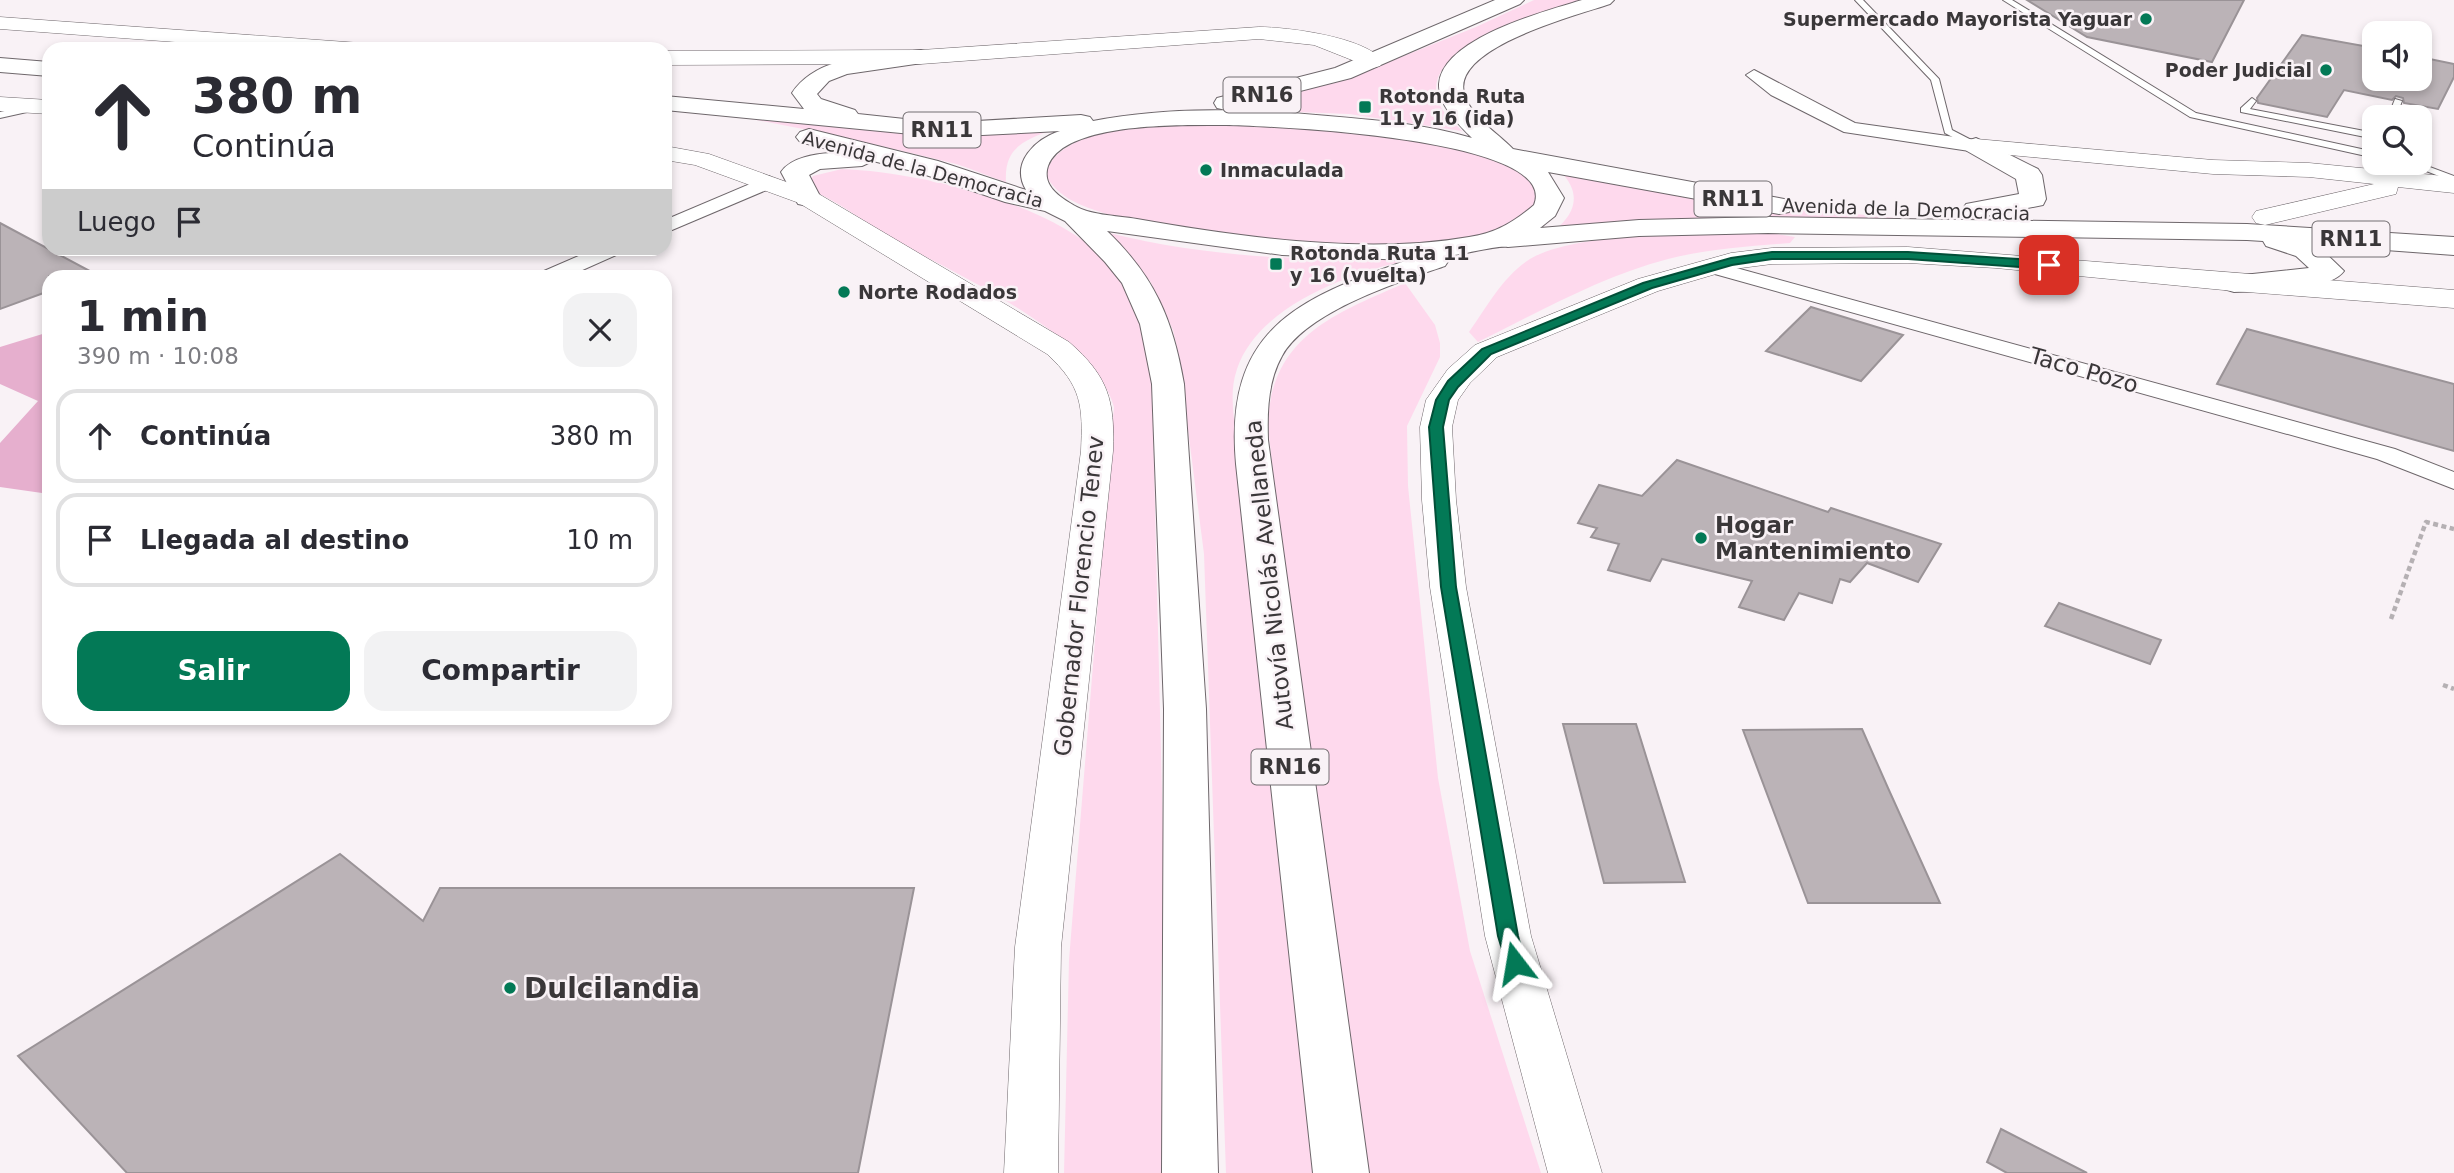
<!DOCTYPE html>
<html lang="es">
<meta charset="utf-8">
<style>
:root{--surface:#fff;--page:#f2f2f3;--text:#2b2b33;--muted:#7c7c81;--line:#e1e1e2;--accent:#037956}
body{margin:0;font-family:"DejaVu Sans",sans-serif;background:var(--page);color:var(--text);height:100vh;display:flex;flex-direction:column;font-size:26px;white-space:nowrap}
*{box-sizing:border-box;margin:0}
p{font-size:23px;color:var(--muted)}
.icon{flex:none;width:38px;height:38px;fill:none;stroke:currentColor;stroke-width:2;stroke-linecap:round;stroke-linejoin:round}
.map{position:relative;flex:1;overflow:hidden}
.sheet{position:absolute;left:42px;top:270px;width:630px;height:455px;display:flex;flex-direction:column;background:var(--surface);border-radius:21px;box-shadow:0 4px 10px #0003}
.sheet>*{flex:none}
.hud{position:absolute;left:42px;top:42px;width:630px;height:214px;border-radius:21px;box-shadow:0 4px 10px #0003;background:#fff;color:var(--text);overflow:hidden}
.tools{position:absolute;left:2362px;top:21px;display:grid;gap:14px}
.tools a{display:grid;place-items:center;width:70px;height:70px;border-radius:14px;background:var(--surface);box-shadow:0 4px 10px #0003;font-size:35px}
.pin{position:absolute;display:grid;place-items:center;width:60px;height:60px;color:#fff;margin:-30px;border-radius:14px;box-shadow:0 4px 10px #0006}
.me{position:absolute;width:77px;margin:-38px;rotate:346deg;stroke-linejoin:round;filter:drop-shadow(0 0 5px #0008)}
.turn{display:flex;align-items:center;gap:24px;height:147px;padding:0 35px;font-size:32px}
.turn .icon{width:91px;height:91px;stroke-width:2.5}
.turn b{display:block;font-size:49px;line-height:60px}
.then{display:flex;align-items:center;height:66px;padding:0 35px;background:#0003;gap:14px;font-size:26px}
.round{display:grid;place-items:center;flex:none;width:74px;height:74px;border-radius:21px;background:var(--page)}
.overview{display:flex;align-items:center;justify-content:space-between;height:119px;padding:0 35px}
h1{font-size:42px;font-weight:700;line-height:52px}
.action{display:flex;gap:14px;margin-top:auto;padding:14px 35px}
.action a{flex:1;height:80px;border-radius:21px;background:var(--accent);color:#fff;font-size:28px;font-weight:700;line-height:80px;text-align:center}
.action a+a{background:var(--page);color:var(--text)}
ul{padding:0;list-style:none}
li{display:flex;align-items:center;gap:21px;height:94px;margin:0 14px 10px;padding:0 21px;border:4px solid var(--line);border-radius:21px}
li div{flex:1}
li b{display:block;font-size:26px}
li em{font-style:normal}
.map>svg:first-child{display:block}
.green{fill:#fed9ed}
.forest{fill:#e6afce}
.building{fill:#bbb3b7;stroke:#9a9397;stroke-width:2}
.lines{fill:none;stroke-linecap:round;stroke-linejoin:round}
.service-casing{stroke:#6e676b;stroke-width:2}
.minor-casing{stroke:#6e676b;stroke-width:2}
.tertiary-casing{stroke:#6e676b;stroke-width:1}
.trunk-casing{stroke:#6e676b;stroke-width:2}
.path{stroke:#b5b0b3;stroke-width:4.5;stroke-dasharray:5 3.5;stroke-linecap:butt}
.service{fill:#fff;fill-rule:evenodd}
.minor{fill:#fff;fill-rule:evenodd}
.tertiary{fill:#fff;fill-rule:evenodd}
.trunk{fill:#fff;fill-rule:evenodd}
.route{fill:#037956;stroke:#024f38;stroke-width:2}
.poi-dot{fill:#037956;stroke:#f9f2f6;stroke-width:2.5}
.labels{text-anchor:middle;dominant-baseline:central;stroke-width:5;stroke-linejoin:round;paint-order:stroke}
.far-poi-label{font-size:19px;font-weight:bold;fill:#3a3739;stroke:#f9f2f6;text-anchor:start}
.far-street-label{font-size:19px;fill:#3a3739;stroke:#f9f2f6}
.shield{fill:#f9f2f6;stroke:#736f72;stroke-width:2}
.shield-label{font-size:21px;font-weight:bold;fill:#3a3739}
.street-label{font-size:23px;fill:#3a3739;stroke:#f9f2f6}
.poi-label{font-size:23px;font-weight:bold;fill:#3a3739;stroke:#f9f2f6;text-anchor:start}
.near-poi-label{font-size:28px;font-weight:bold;fill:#3a3739;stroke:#f9f2f6;text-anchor:start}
</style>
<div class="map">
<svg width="2454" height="1173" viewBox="0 0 2454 1173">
<rect width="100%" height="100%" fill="#f9f2f6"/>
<g class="green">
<path d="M1534 0H1581C1543 14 1419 44 1438 101 1442 113 1454 122 1462 131L1349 114 1222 109 1339 82 1476 27Z"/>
<path d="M740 117 791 122 1051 130C1023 141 1004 148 1006 182 989 177 973 169 956 164 884 146 813 130 740 117Z"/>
<path d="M1259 122C1313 128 1500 139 1530 180 1534 185 1535 195 1536 201 1532 209 1528 216 1520 222 1452 264 1144 240 1073 201 1061 195 1053 187 1046 176 1055 115 1212 124 1259 122Z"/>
<path d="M842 169C921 172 1071 206 1118 274 1130 291 1154 353 1156 373 1158 390 1154 409 1153 426L1164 876 1160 1023 1163 1173H1064L1069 960 1114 407C1096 337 958 275 896 241 868 225 843 204 813 191L810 181 813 176Z"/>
<path d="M1560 171 1751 204 1896 218 1555 230C1577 212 1581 192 1560 171Z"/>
<path d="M1109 233C1206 257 1305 262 1404 257L1408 260C1348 274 1258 306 1237 369 1229 392 1234 416 1236 439L1315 1173H1226L1204 554 1178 352 1173 330 1150 281 1104 234Z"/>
<path d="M1770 233 1795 237 1790 243C1749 246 1708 249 1668 259 1602 276 1539 312 1478 342L1469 332C1486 308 1502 278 1527 261 1572 230 1712 234 1770 233Z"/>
<path d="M1405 283 1435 325 1440 343V357L1407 426 1408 486 1438 778 1470 951 1541 1173H1365L1284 574 1268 426C1270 337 1334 314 1405 283Z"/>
</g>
<polygon class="forest" points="49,332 49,494 0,487 0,443 38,401 0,384 0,347"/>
<g class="building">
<polygon points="2027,0 2244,0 2212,62 2087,37"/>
<polygon points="2302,35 2375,48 2375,79 2420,79 2420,57 2454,64 2454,77 2438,109 2404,103 2403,98 2396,96 2392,100 2344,90 2327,117 2258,103 2257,98"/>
<polygon points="0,223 99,276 49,276 49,291 0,309"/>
<polygon points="1811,307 1903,335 1861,381 1766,351"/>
<polygon points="2247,329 2454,384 2454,451 2217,384"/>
<polygon points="1677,460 1828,512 1831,508 1941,544 1918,582 1867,563 1850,582 1840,579 1832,603 1799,593 1784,620 1739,607 1752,581 1662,559 1650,581 1608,570 1619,544 1591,537 1597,528 1578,523 1599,485 1642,496"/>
<polygon points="2059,603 2161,640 2150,664 2045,626"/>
<polygon points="1563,724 1636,724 1685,882 1604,883"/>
<polygon points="1862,729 1888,788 1940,903 1808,903 1743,730"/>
<polygon points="340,854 423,921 440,888 914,888 858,1173 127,1173 18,1056"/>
<polygon points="2001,1129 2087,1173 2007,1173 1987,1162"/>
</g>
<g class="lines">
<defs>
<g id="service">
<polygon points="1855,0 1863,0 1939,79 1952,130 1979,144 1979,148 1973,148 1945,133 1931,80"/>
<polygon points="2003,0 2012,0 2196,113 2375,152 2375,158 2190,117"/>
<polygon points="2252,98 2256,101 2250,109 2375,133 2375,139 2241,112 2241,108"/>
<polygon points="2395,99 2402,101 2396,117 2388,117"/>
<polygon points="33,105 37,108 36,110 0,118 0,112"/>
<polygon points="2406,163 2419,163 2454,176 2454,182"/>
</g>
<g id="minor">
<polygon points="1754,70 1855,123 1976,140 1985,146 1976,152 1844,132 1771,95 1746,75"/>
<polygon points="769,176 779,182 776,186 665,233 665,220"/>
<polygon points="597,248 626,248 623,252 569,276 541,276 544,271"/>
<polygon points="1711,261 2395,449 2454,472 2454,489 2377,459 1704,271 1700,267 1704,263"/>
</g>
<g id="tertiary">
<polygon points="0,17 360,43 368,44 371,49 271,49 0,29"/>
<path d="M1259 27C1287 27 1366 37 1383 61L1380 66 1372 68 1314 45 1259 39 921 64 665 65V51L921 50Z"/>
<polygon points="0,97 49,100 49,114 0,111"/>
<polygon points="1976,139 2213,160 2309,163 2454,177 2454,193 2398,187 2396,194 2265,225 2256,223 2252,217 2256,211 2374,184 2309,177 2213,174 1967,151 1964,146 1967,141"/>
<path d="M665 146 709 154 817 193 1069 342C1108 376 1115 400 1113 451L1061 947 1058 1173H1004L1015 947 1081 451C1083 406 1082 386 1047 354L799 203 695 165 665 160Z"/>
<polygon points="1908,247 2454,290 2454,308 2234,291 1996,268 1908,263 1772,264 1733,269 1658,291 1497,357 1470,383 1458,400 1452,427 1456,500 1466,587 1531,936 1602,1173 1548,1173 1485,936 1430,587 1422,500 1420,427 1426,400 1448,369 1475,345 1638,279 1731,253 1772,248"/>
</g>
<g id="trunk">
<polygon points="1495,0 1524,0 1520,4 1351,78 1226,110 1217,108 1214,103 1217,98 1335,68"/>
<path d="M1582 0H1614L1610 4C1578 15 1452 47 1464 93 1471 118 1497 132 1513 149L1779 198 1789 200 1793 206 1789 212 1779 214 1548 172 1564 198 1555 216 1540 228 1639 220 1768 217 2247 224 2454 237V255L2317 245 2344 271C2328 293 2260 290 2234 292L2224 289 2219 283 2224 277 2309 268 2296 256 2266 246 2263 241 2247 240 1768 233 1639 236 1508 247C1497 245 1462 255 1447 256L1449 260 1445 266C1399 282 1307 311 1282 356 1268 381 1267 411 1268 440L1369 1173H1313L1236 464C1224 330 1296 299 1408 260L1282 255 1107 231C1155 277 1173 320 1184 384L1206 709 1218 1173H1162L1164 709 1152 384 1140 324 1122 283 1105 262 1065 221 1045 211 1005 202 920 173 873 161 862 166 820 169 809 175 821 198 818 204 808 206 798 204 781 172C793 155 820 154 839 152L800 142 796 137 800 132 809 129 938 161 1026 190C1010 163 1035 139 1060 131L942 137 665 110V96L804 109 792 93C819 53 878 56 921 50L929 52 932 57 929 62 847 74 829 81 817 94 821 99 855 110 858 114 942 123 1081 115 1090 117 1093 121C1170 106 1250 109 1328 116 1376 120 1426 124 1472 138 1458 124 1438 105 1439 84 1442 38 1546 11 1582 0ZM1226 125C1265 126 1562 137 1534 205 1514 222 1496 233 1469 237 1366 255 1239 237 1137 219 1115 215 1089 216 1070 203 1057 195 1042 184 1048 166 1064 121 1186 125 1226 125Z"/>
<polygon points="0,58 49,62 49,76 0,72"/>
<polygon points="1976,138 2038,169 2042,175 2046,199 2043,205 1976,218 1966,216 1962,210 1966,204 2019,194 2016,179 1967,151 1963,146 1967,141"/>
</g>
</defs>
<use href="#service" class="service-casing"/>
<use href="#minor" class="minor-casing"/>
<use href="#tertiary" class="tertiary-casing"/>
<use href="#trunk" class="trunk-casing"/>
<g class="path">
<polyline points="2391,619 2426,522 2454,529"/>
<polyline points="2443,685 2454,689"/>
</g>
<use href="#service" class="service"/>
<use href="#minor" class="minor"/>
<use href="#tertiary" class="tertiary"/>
<use href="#trunk" class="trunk"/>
</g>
<polygon class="route" points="1772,252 1908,252 2049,261 2055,265 2049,269 1908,259 1772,259 1732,265 1652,288 1491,354 1458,387 1449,400 1443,427 1456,587 1518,936 1525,963 1522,969 1515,971 1508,969 1498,936 1441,587 1429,427 1436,400 1448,381 1482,349 1643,283 1731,258"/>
<g class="poi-dot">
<circle cx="2146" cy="19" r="7"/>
<circle cx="2326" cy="70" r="7"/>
<rect x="1358" y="100" width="14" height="14" rx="3.5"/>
<circle cx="1206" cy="170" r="7"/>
<rect x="1269" y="257" width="14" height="14" rx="3.5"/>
<circle cx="844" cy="292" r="7"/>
<circle cx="1701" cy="538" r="7"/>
<circle cx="510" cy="988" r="7"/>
</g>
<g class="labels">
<g class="far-poi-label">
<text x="2132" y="19" text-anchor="end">Supermercado Mayorista Yaguar</text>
<text x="2312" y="70" text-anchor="end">Poder Judicial</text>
<text x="1379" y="96">Rotonda Ruta<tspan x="1379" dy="22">11 y 16 (ida)</tspan></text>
<text x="1220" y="170">Inmaculada</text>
<text x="1290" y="253">Rotonda Ruta 11<tspan x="1290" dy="22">y 16 (vuelta)</tspan></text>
<text x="858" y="292">Norte Rodados</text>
</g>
<g class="far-street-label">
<text transform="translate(923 169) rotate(15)">Avenida de la Democracia</text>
<text transform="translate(1906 209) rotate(2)">Avenida de la Democracia</text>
</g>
<g class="shield">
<rect x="1223.5" y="77.5" width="77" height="35" rx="5"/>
<rect x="903.5" y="112.5" width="77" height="35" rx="5"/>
<rect x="1694.5" y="181.5" width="77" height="35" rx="5"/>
<rect x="2312.5" y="221.5" width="77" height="35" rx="5"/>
<rect x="1251.5" y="749.5" width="77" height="35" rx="5"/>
</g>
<g class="shield-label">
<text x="1262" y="95">RN16</text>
<text x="942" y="130">RN11</text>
<text x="1733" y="199">RN11</text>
<text x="2351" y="239">RN11</text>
<text x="1290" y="767">RN16</text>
</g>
<g class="street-label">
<text transform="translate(2084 370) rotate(16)">Taco Pozo</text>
<text transform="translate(1269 575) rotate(-96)">Autovía Nicolás Avellaneda</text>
<text transform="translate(1079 596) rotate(-84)">Gobernador Florencio Tenev</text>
</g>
<g class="poi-label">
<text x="1715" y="525">Hogar<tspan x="1715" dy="26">Mantenimiento</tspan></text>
</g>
<g class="near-poi-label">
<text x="524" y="988">Dulcilandia</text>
</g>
</g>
</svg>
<div class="tools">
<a><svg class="icon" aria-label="sound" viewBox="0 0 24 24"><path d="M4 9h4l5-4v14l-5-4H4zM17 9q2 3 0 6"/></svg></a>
<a><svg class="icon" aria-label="search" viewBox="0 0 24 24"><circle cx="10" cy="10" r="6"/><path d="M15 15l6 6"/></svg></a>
</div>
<div class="pin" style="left:2049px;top:265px;background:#d93025"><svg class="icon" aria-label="arrive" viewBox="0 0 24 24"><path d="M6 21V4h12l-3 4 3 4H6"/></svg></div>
<svg class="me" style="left:1515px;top:963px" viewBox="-20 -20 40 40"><path d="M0-17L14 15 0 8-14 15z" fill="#037956" stroke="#fff" stroke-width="4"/></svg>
<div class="hud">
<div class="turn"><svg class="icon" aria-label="ahead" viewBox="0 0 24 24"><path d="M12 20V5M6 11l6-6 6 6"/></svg><div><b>380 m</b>Continúa</div></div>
<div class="then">Luego<svg class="icon" aria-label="arrive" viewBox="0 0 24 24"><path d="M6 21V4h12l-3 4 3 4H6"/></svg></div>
</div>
<section class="sheet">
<div class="overview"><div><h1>1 min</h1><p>390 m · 10:08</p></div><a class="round"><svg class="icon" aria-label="close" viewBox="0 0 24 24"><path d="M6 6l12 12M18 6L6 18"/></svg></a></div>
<ul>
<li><svg class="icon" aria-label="ahead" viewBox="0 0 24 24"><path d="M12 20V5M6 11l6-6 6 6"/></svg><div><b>Continúa</b></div><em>380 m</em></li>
<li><svg class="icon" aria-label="arrive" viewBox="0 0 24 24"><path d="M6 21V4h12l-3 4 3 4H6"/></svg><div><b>Llegada al destino</b></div><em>10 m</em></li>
</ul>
<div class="action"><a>Salir</a><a>Compartir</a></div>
</section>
</div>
